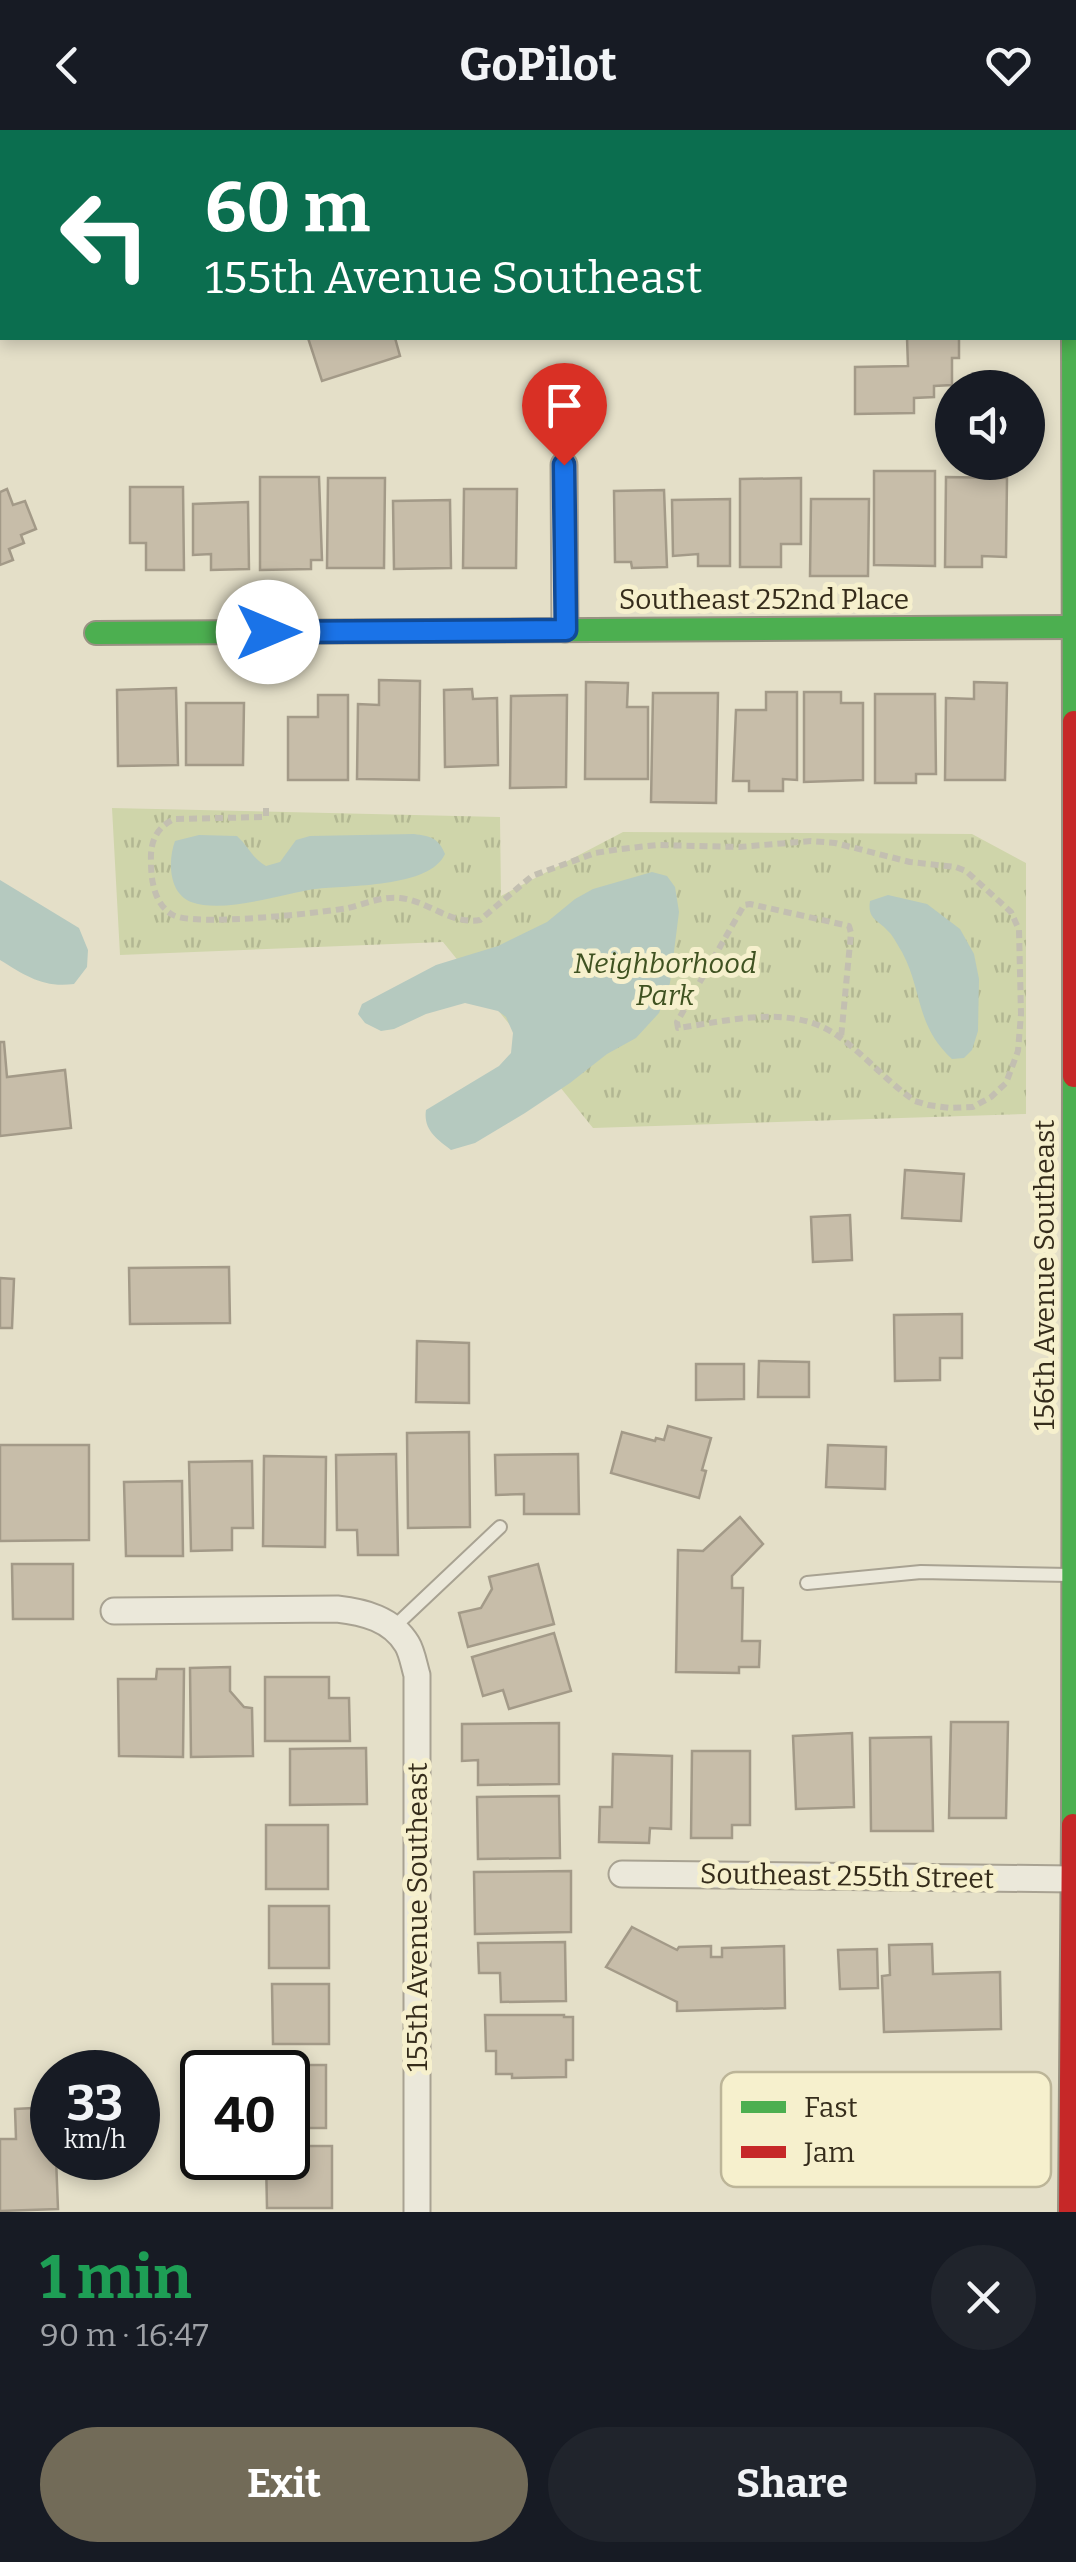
<!DOCTYPE html>
<meta charset="utf-8">
<style>
:root{--surface:#171b24;--page:#20242c;--text:#f1f3f6;--muted:#9ea1a6;--accent:#726b58}
body{margin:0;font-family:Bitter,serif;background:var(--page);color:var(--text);height:100vh;display:flex;flex-direction:column;font-size:38px;white-space:nowrap}
*{box-sizing:border-box;margin:0}
p{font-size:32px;color:var(--muted)}
.icon{flex:none;width:55px;height:55px;fill:none;stroke:currentColor;stroke-width:2;stroke-linecap:round;stroke-linejoin:round}
.map{position:relative;height:2082px;overflow:hidden}
.side{display:flex;flex-direction:column;background:var(--surface);flex:1}
.side>*{flex:none}
.top-card{position:absolute;left:0px;top:0px;width:1078px;height:210px;box-shadow:0 5px 15px #0003;background:#0b6e4f;color:#fff;overflow:hidden}
.tools{position:absolute;left:935px;top:240px;display:grid;gap:20px}
.tools a{display:grid;place-items:center;width:110px;height:110px;border-radius:50%;background:var(--surface);box-shadow:0 5px 15px #0003;font-size:50px}
.speed{position:absolute;left:30px;top:1920px;display:flex;gap:20px;font-size:50px;font-weight:700;text-align:center}
.speed>*{display:grid;place-content:center;width:130px;height:130px;border-radius:50%;background:var(--surface);box-shadow:0 5px 15px #0003;line-height:1}
.speed small{font-size:25px;font-weight:400}
.speed .limit{border:5px solid #111;border-radius:15px;background:#fff;color:#111}
.pin{position:absolute;display:grid;place-items:center;width:85px;height:85px;color:#fff;margin:-102px -42px;border-radius:50% 50% 50% 0;rotate:-45deg;box-shadow:0 0 10px #0007}
.pin .icon{rotate:45deg}
.me{position:absolute;width:110px;margin:-55px;rotate:90deg;stroke-linejoin:round;filter:drop-shadow(0 0 8px #0008)}
.turn{display:flex;align-items:center;gap:35px;height:210px;padding:0 40px;font-size:45px}
.turn .icon{width:130px;height:130px;stroke-width:2.5}
.turn b{display:block;font-size:70px;line-height:85px}
.round{display:grid;place-items:center;flex:none;width:105px;height:105px;border-radius:52px;background:var(--page)}
.overview{display:flex;align-items:center;justify-content:space-between;height:170px;padding:0 40px}
h1{font-size:60px;font-weight:700;line-height:75px;color:#1e9e55}
.primary-button{display:flex;gap:20px;margin-top:auto;padding:20px 40px}
.primary-button a{flex:1;height:115px;border-radius:60px;background:var(--accent);color:#fff;font-size:40px;font-weight:700;line-height:115px;text-align:center}
.primary-button a+a{background:var(--page);color:var(--text)}
header{display:flex;justify-content:space-between;align-items:center;height:130px;padding:0 40px;background:var(--surface);font-size:45px;font-weight:700}
.map>svg:first-child{display:block}
.grass{fill:url(#grass-tufts)}
.water{fill:#b5c9bf}
.building{fill:#c7bda9;stroke:#a39a88;stroke-width:2.5}
.lines{fill:none;stroke-linecap:round;stroke-linejoin:round}
.lane-casing{stroke:#a8a292;stroke-width:16}
.street-casing{stroke:#a8a292;stroke-width:29}
.fast-casing{stroke:#989282;stroke-width:26}
.jam-casing{stroke:#989282;stroke-width:26}
.path{stroke:#c3bfb1;stroke-width:6;stroke-dasharray:8 5;stroke-linecap:butt}
.lane{stroke:#ebe8da;stroke-width:12}
.street{stroke:#ebe8da;stroke-width:25}
.fast{stroke:#4caf50;stroke-width:22}
.jam{stroke:#c62828;stroke-width:22}
.route-casing{stroke:#114b97;stroke-width:25}
.route{stroke:#1a73e8;stroke-width:18}
.labels{text-anchor:middle;dominant-baseline:central;stroke-width:10;stroke-linejoin:round;paint-order:stroke}
.street-label{font-size:28px;fill:#352c1b;stroke:#f6f0cd}
.park-label{font-size:28px;font-style:italic;fill:#3f5221;stroke:#f6f0cd}
.key{fill:#f6f0cd;stroke:#bcb598;stroke-width:2.5}
.key-label{font-size:28px;fill:#352c1b}
</style>
<header><svg class="icon" aria-label="back" viewBox="0 0 24 24"><path d="M15 5l-7 7 7 7"/></svg>GoPilot<svg class="icon" aria-label="heart" viewBox="0 0 24 24"><path d="M12 20l-8-8c-3-5 5-10 8-4 3-6 11-1 8 4z"/></svg></header>
<div class="map">
<svg width="1076" height="2082" viewBox="0 0 1076 2082">
<defs>
<pattern id="grass-tufts" width="24" height="20" patternUnits="userSpaceOnUse" patternTransform="scale(2.5)"><rect width="24" height="20" fill="#cfd5aa"/><path d="M3 7l-1-3M5 7V3M7 7l1-3M15 17l-1-3M17 17v-4M19 17l1-3" fill="none" stroke="#b2b792"/></pattern>
</defs>
<rect width="100%" height="100%" fill="#e4dfc8"/>
<polygon class="grass" points="112,678 500,687 501,766 623,702 972,704 1026,733 1026,984 593,998 443,812 120,825"/>
<g class="water">
<path d="M414 704C430 706 439 708 445 724 430 758 347 755 315 759 280 764 225 784 191 772 168 763 168 730 175 711L199 705 237 706C249 717 252 728 266 736L280 732 296 710 310 706Z"/>
<path d="M652 742 667 746 675 757 679 782 670 853 659 883 636 908 607 924 570 953 525 983 475 1013 451 1020C437 1009 423 1000 426 980L499 936 511 923 513 903 506 887 498 881 465 873 426 884 394 899 381 901 365 893 358 884 362 874 436 835 498 816 547 792 575 769 593 759Z"/>
<path d="M0 750 79 798 88 820 87 837 74 854C43 858 26 846 0 830Z"/>
<path d="M888 765 927 774 960 799 974 824 979 849 978 901 972 920 964 928 952 929C915 895 923 861 902 822 898 816 894 807 889 802 879 790 867 790 870 771Z"/>
</g>
<g class="building">
<polygon points="308,208 395,208 400,226 322,251"/>
<polygon points="907,208 959,208 959,228 952,228 952,255 934,256 934,267 914,268 914,283 855,284 855,237 908,236"/>
<polygon points="874,341 935,341 935,436 874,435"/>
<polygon points="260,347 319,347 322,430 311,430 311,439 260,440"/>
<polygon points="946,347 1007,348 1006,427 982,426 982,437 945,437"/>
<polygon points="328,348 385,348 384,438 327,438"/>
<polygon points="801,348 801,414 781,414 781,437 740,437 740,349"/>
<polygon points="130,357 183,357 184,440 146,440 146,413 130,413"/>
<polygon points="7,359 13,375 25,371 36,399 21,405 24,413 9,419 13,430 0,435 0,362"/>
<polygon points="464,359 517,359 516,438 463,438"/>
<polygon points="664,360 667,437 632,438 631,432 615,432 614,361"/>
<polygon points="730,369 730,436 698,436 698,424 673,426 672,370"/>
<polygon points="811,369 869,369 868,446 810,446"/>
<polygon points="450,370 451,438 394,439 393,371"/>
<polygon points="248,372 249,439 211,440 211,424 193,425 193,374"/>
<polygon points="379,550 420,551 419,650 357,649 358,574 379,575"/>
<polygon points="586,552 628,553 627,577 648,577 648,649 585,649"/>
<polygon points="974,552 1007,553 1005,650 945,650 946,568 974,569"/>
<polygon points="176,558 178,635 118,636 117,560"/>
<polygon points="472,559 473,569 497,568 498,635 445,637 444,560"/>
<polygon points="766,562 797,562 797,650 783,649 783,661 749,661 749,651 733,651 736,580 766,580"/>
<polygon points="804,562 841,562 841,573 863,573 863,650 804,652"/>
<polygon points="653,563 718,563 716,673 651,672"/>
<polygon points="875,564 935,564 936,644 916,644 916,653 875,653"/>
<polygon points="318,565 348,565 348,650 288,650 288,587 318,587"/>
<polygon points="567,565 566,657 510,658 511,566"/>
<polygon points="186,573 244,573 243,635 186,635"/>
<polygon points="0,912 4,912 7,947 65,940 71,998 0,1006"/>
<polygon points="905,1040 964,1044 961,1091 902,1088"/>
<polygon points="850,1085 852,1130 813,1132 811,1087"/>
<polygon points="229,1137 230,1193 130,1194 129,1138"/>
<polygon points="0,1148 14,1149 12,1198 0,1198"/>
<polygon points="962,1184 962,1228 940,1228 940,1250 895,1251 894,1185"/>
<polygon points="417,1211 469,1213 469,1273 416,1272"/>
<polygon points="759,1231 809,1232 809,1267 758,1267"/>
<polygon points="696,1234 744,1234 744,1269 696,1270"/>
<polygon points="668,1296 711,1308 702,1340 706,1341 699,1368 611,1343 622,1302 655,1311 656,1308 664,1310"/>
<polygon points="469,1302 470,1397 408,1398 407,1303"/>
<polygon points="0,1315 89,1315 89,1410 0,1411"/>
<polygon points="828,1315 886,1317 885,1359 826,1357"/>
<polygon points="396,1324 398,1425 358,1425 357,1400 337,1400 336,1325"/>
<polygon points="578,1324 579,1384 524,1384 524,1364 496,1365 495,1325"/>
<polygon points="264,1326 326,1327 325,1417 263,1416"/>
<polygon points="252,1331 253,1398 232,1398 232,1420 191,1421 189,1332"/>
<polygon points="182,1351 183,1426 126,1426 124,1352"/>
<polygon points="740,1387 763,1414 732,1446 732,1458 743,1458 742,1511 760,1511 759,1537 739,1537 739,1543 676,1542 678,1420 703,1421"/>
<polygon points="12,1434 73,1434 73,1489 13,1489"/>
<polygon points="538,1434 554,1494 468,1517 459,1483 481,1478 492,1459 489,1447"/>
<polygon points="554,1503 571,1561 509,1579 503,1560 483,1566 472,1527"/>
<polygon points="230,1537 230,1561 244,1577 252,1578 253,1626 191,1627 190,1538"/>
<polygon points="157,1539 184,1539 183,1627 119,1626 118,1549 156,1549"/>
<polygon points="265,1547 329,1547 329,1568 349,1568 350,1611 265,1611"/>
<polygon points="951,1592 1008,1592 1006,1688 949,1688"/>
<polygon points="559,1593 559,1654 478,1655 478,1630 462,1631 462,1594"/>
<polygon points="852,1603 854,1677 796,1679 793,1606"/>
<polygon points="931,1607 933,1701 871,1701 870,1608"/>
<polygon points="366,1618 367,1674 290,1675 290,1619"/>
<polygon points="692,1621 750,1621 750,1695 732,1695 732,1708 691,1708"/>
<polygon points="613,1624 672,1626 671,1699 650,1698 649,1713 599,1712 600,1677 612,1677"/>
<polygon points="559,1666 560,1728 478,1729 477,1667"/>
<rect x="266" y="1695" width="62" height="64"/>
<polygon points="571,1741 571,1802 475,1804 474,1742"/>
<rect x="269" y="1776" width="60" height="62"/>
<polygon points="632,1797 677,1820 679,1817 711,1816 711,1827 722,1827 722,1818 784,1816 785,1878 677,1881 677,1872 606,1837"/>
<polygon points="565,1812 566,1871 501,1872 500,1843 479,1843 478,1813"/>
<polygon points="932,1814 933,1844 1000,1842 1001,1899 884,1902 882,1846 890,1845 889,1815"/>
<polygon points="877,1819 878,1858 840,1859 838,1820"/>
<polygon points="272,1854 329,1854 329,1914 273,1914"/>
<polygon points="485,1885 564,1885 564,1887 573,1887 573,1930 566,1930 566,1947 512,1948 512,1944 496,1944 496,1921 486,1921"/>
<polygon points="266,1935 326,1935 326,1998 288,1998 288,1942 266,1942"/>
<polygon points="52,1977 52,2028 56,2028 58,2079 0,2081 0,2009 16,2009 15,1979"/>
<polygon points="288,2016 332,2016 332,2078 267,2078 266,2028 288,2028"/>
</g>
<g class="lines">
<defs>
<g id="lane">
<polyline points="533,0 533,2"/>
<polyline points="1075,34 1076,34"/>
<polyline points="807,1453 921,1442 1069,1445"/>
<polyline points="393,1498 500,1397"/>
</g>
<g id="street">
<polyline points="564,335 565,499"/>
<path d="M114 1481 337 1479C364 1482 392 1489 407 1514 412 1522 414 1535 417 1545V2082"/>
<polyline points="622,1744 1073,1749"/>
</g>
<g id="fast">
<polyline points="1074,0 1074,2"/>
<polyline points="1073,208 1074,592"/>
<polyline points="96,503 1073,497"/>
<polyline points="1073,1695 1074,946"/>
</g>
<g id="jam">
<polyline points="1074,592 1074,946"/>
<polyline points="1070,2082 1073,1695"/>
</g>
</defs>
<use href="#lane" class="lane-casing"/>
<use href="#street" class="street-casing"/>
<use href="#fast" class="fast-casing"/>
<use href="#jam" class="jam-casing"/>
<path class="path" d="M266 678V687L174 689C156 698 150 712 151 732 151 752 155 775 173 785 195 797 319 783 348 778 364 774 383 766 400 768 429 771 450 795 480 790L532 746 595 723 621 719 657 715 739 717 811 711 835 713 910 732 956 737 966 741 1011 782 1019 800 1021 884 1018 921 1006 953 991 967 973 977 950 978 928 975 915 971C887 952 865 925 838 906 792 873 729 891 678 898L677 892 744 775 750 774 849 796 851 803 841 908"/>
<use href="#lane" class="lane"/>
<use href="#street" class="street"/>
<use href="#fast" class="fast"/>
<use href="#jam" class="jam"/>
</g>
<g class="lines">
<defs>
<polyline id="route" points="268,502 566,500 564,335"/>
</defs>
<use href="#route" class="route-casing"/>
<use href="#route" class="route"/>
</g>
<g class="labels">
<g class="street-label">
<text x="764" y="469">Southeast 252nd Place</text>
<text transform="translate(1044 1145) rotate(-90)">156th Avenue Southeast</text>
<text transform="translate(847 1746) rotate(1)">Southeast 255th Street</text>
<text transform="translate(417 1787) rotate(-90)">155th Avenue Southeast</text>
</g>
<g class="park-label">
<text x="665" y="833">Neighborhood<tspan x="665" dy="32">Park</tspan></text>
</g>
</g>
<rect x="721" y="1942" width="330" height="115" rx="15" class="key"/>
<rect x="741" y="1971" width="45" height="12" fill="#4caf50"/>
<rect x="741" y="2016" width="45" height="12" fill="#c62828"/>
<g class="key-label">
<text x="804" y="1987">Fast</text>
<text x="804" y="2032">Jam</text>
</g>
</svg>
<div class="tools">
<a><svg class="icon" aria-label="sound" viewBox="0 0 24 24"><path d="M4 9h4l5-4v14l-5-4H4zM17 9q2 3 0 6"/></svg></a>
</div>
<div class="speed"><div>33<small>km/h</small></div><div class="limit">40</div></div>
<div class="pin" style="left:564px;top:335px;background:#d93025"><svg class="icon" aria-label="arrive" viewBox="0 0 24 24"><path d="M6 21V4h12l-3 4 3 4H6"/></svg></div>
<svg class="me" style="left:268px;top:502px" viewBox="-20 -20 40 40"><circle r="19" fill="#fff"/><path d="M0-13L10 11 0 6-10 11z" fill="#1a73e8"/></svg>
<div class="top-card">
<div class="turn"><svg class="icon" aria-label="left" viewBox="0 0 24 24"><path d="M17 20v-9H6M10 6l-5 5 5 5"/></svg><div><b>60 m</b>155th Avenue Southeast</div></div>
</div>
</div>
<section class="side">
<div class="overview"><div><h1>1 min</h1><p>90 m · 16:47</p></div><a class="round"><svg class="icon" aria-label="close" viewBox="0 0 24 24"><path d="M6 6l12 12M18 6L6 18"/></svg></a></div>
<div class="primary-button"><a>Exit</a><a>Share</a></div>
</section>
